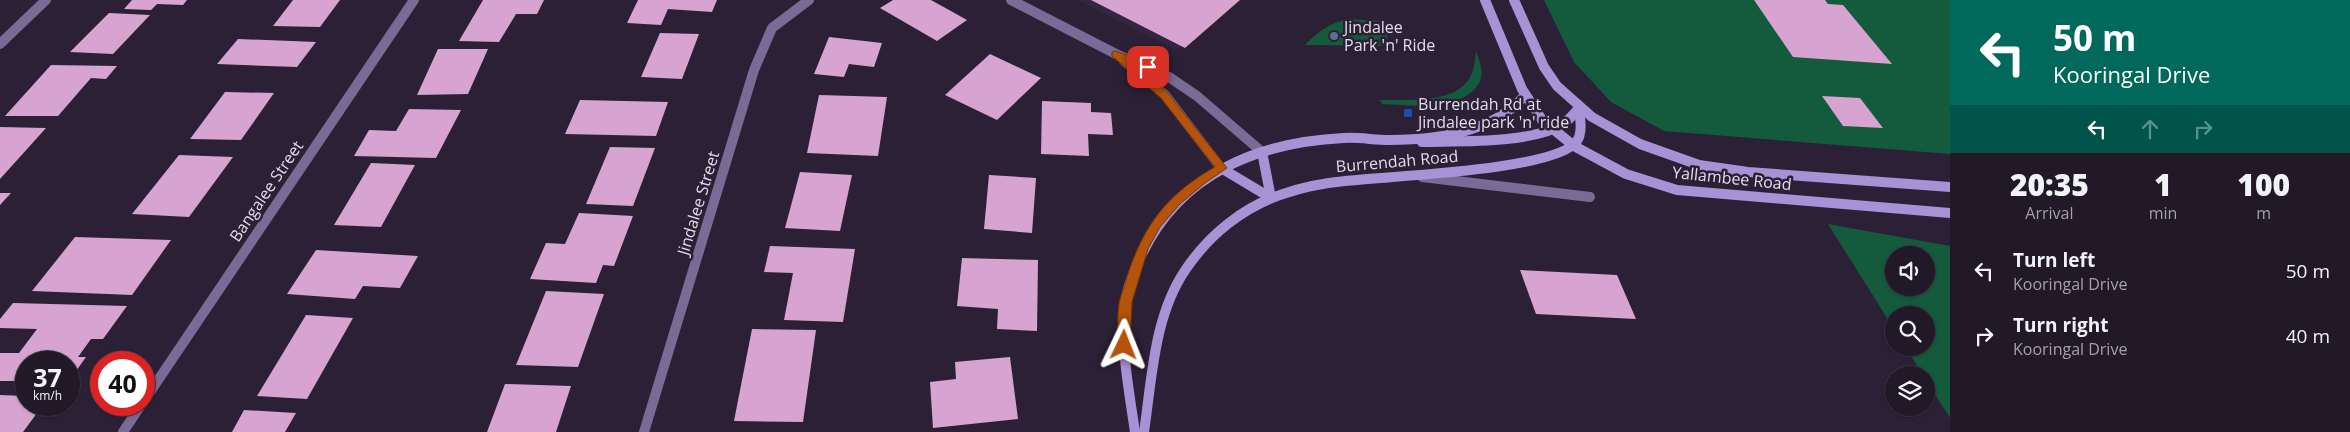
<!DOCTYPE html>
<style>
:root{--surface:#211828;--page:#2d2534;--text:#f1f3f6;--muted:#a2a0a8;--line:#3e3745}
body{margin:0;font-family:"Open Sans",sans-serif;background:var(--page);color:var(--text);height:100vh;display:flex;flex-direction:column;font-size:19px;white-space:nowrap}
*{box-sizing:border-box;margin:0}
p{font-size:16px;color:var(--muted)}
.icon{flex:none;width:28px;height:28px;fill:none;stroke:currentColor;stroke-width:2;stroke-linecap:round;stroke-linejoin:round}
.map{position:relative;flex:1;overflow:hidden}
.details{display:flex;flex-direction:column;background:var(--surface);width:400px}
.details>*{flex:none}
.guide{background:#00695c;color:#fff;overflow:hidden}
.tools{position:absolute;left:1885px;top:246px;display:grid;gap:10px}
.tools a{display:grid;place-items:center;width:50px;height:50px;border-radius:50%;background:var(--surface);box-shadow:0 1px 4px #0004,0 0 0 1px var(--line);font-size:25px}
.speed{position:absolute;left:15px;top:351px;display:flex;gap:10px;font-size:25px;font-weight:700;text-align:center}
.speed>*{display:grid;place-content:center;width:65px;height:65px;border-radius:50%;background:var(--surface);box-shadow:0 1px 4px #0004,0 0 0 1px var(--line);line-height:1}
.speed small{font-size:12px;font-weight:400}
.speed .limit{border:8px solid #d22;background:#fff;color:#111}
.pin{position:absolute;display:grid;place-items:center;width:42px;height:42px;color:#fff;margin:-21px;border-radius:10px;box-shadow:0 2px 8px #0006}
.me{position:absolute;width:55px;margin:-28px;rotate:2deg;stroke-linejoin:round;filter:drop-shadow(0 0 4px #0008)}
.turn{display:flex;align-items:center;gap:18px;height:105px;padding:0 20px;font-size:22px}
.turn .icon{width:65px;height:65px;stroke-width:2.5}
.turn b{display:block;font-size:35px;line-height:42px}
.lanes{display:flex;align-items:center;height:48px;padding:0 20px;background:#0003;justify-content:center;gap:25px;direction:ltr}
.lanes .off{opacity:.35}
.eta{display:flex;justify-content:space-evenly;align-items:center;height:85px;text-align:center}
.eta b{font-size:30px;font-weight:800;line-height:35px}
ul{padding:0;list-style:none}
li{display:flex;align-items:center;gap:15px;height:65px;padding:0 20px}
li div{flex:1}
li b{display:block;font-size:19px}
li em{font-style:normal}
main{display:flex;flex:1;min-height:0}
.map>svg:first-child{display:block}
.built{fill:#342642}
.green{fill:#145a3d;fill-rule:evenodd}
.building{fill:#d7a4d1}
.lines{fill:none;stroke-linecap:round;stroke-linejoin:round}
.lane{stroke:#786b95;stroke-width:10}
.street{stroke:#786b95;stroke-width:10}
.secondary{stroke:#a792d5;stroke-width:10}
.route{fill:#b45309;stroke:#753606}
.service-dot{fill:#5c6f8a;stroke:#2c2036;stroke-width:2}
.transit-dot{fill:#1a4fb4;stroke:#2c2036;stroke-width:2}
.labels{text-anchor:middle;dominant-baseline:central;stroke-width:5;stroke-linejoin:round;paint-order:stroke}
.poi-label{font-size:16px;fill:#e2dbea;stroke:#2c2036;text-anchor:start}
.street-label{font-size:16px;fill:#e2dbea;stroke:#2c2036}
</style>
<main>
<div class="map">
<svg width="1950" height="432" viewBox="0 0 1950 432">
<rect width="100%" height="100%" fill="#2c2036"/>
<polygon class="built" points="1078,0 1240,0 1176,50"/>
<g class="green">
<polygon points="1544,0 1950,0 1950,154 1664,131 1611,102 1574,62"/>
<path d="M1347 19 1382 21 1390 46 1305 45C1318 31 1329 24 1347 19Z"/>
<path d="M1476 51C1479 59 1484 72 1480 81 1464 113 1411 105 1382 104L1380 100C1409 99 1462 106 1473 70 1475 64 1475 57 1476 51Z"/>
<path d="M1828 224 1950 246V418L1926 380V375H1923L1906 348H1926V315H1894V329ZM1894 255H1926V288H1894Z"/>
</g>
<g class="building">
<polygon points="132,0 187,0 183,5 157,4 151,10 124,9"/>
<polygon points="293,0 340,0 320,27 273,26"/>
<polygon points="483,0 544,0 537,14 516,14 499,42 459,41"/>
<polygon points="638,0 717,0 712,12 668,9 661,25 627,23"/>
<polygon points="893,0 931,0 967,20 937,41 880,8"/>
<polygon points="1091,0 1240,0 1185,48"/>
<polygon points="1754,0 1825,0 1828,4 1843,5 1892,64 1793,57"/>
<polygon points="109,13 150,15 113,54 70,52"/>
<polygon points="660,33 699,34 682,79 641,77"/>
<polygon points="829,37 882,43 874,67 849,64 844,77 814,74"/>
<polygon points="238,39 316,42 297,67 217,64"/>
<polygon points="438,49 488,49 468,94 417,95"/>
<polygon points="990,54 1041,78 997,120 945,95"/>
<polygon points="51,65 117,66 106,79 91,78 58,116 5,116"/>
<polygon points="225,92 274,93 241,140 190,139"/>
<polygon points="819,95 887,97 878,156 807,153"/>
<polygon points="1822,96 1860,98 1883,128 1843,126"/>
<polygon points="580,100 668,102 656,136 565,134"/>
<polygon points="1042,101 1091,103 1091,112 1111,113 1113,135 1088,134 1089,156 1041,154"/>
<polygon points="409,109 461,110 436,158 354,156 369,130 396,131"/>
<polygon points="0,127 46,128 0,179"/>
<polygon points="610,147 655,148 633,206 586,204"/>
<polygon points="179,155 233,157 189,217 132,214"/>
<polygon points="371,163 415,165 381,227 334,225"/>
<polygon points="800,172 852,175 840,231 785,228"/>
<polygon points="989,175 1036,178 1032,233 984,229"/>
<polygon points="0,193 11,193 0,205"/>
<polygon points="579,213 633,216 614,266 603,265 596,283 530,279 546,243 565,244"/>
<polygon points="75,237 171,240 132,295 32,291"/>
<polygon points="770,246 855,249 843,322 784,320 793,273 764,272"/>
<polygon points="316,250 418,256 400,288 363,286 355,299 287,294"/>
<polygon points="962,258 1038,260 1037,331 997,329 998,309 957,306"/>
<polygon points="1520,270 1617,275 1636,319 1536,314"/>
<polygon points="546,291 604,294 578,367 516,365"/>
<polygon points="13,303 127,306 103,339 91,339 78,357 86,357 69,381 69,362 26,362 26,381 0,381 0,353 19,353 37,329 0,328 0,319"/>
<polygon points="306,315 353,318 307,399 257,396"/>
<polygon points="752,329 816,330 803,422 734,421"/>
<polygon points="1010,357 1018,419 933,428 930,382 956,379 955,362"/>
<polygon points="505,384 571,386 556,432 487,432"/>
<polygon points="0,395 26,396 26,405 43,405 23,432 0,432"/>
<polygon points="244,410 296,413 285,432 232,432"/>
</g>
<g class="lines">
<polyline class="lane" points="1422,177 1590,197"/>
<g class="street">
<polyline points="1011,0 1116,54 1169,77 1197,96 1262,152"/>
<polyline points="0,44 46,0"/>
<polyline points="1124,61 1165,95 1221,168"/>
<polyline points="144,401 414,0"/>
<polyline points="123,432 141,405"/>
<polyline points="644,432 754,70 772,28 809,0"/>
</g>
<g class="secondary">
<polyline points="1485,0 1522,89 1542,120 1574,146 1626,174 1677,190 1950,213"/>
<polyline points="1514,0 1544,67 1557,86 1592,117 1640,144 1699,165 1748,172 1950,187"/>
<path d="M1422 142C1459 141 1531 144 1563 124 1569 120 1574 114 1579 108"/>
<polyline points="1262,152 1271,198"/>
<polyline points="1221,168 1271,198"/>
<path d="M1135 432C1129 390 1120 346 1125 304 1127 286 1134 270 1142 254 1181 173 1259 142 1344 138 1359 137 1374 140 1389 140 1436 140 1494 133 1525 95"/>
<path d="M1144 432C1152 378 1154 315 1186 269 1209 235 1243 207 1283 194 1303 187 1324 183 1345 181 1386 176 1556 171 1577 141 1583 132 1580 118 1579 108"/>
</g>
</g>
<path class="route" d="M1116 51 1152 65V69L1135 65 1168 93 1227 168 1205 183 1180 204 1160 227 1148 249 1132 302 1130 345 1124 350 1118 345C1118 331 1117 317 1119 303 1121 294 1125 286 1127 277 1143 226 1167 194 1215 167L1161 98 1112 56V52Z"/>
<circle class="service-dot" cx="1334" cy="36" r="5"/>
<rect class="transit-dot" x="1403" y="108" width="10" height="10" rx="2.5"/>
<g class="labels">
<g class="poi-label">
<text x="1344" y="27">Jindalee<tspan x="1344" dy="18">Park 'n' Ride</tspan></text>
<text x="1418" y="104">Burrendah Rd at<tspan x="1418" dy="18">Jindalee park 'n' ride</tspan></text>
</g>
<g class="street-label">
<text transform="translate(1397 161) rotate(-5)">Burrendah Road</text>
<text transform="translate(1732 178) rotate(6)">Yallambee Road</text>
<text transform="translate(266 191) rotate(-56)">Bangalee Street</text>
<text transform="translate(698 203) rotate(-73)">Jindalee Street</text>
</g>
</g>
</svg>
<div class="tools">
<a><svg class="icon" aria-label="sound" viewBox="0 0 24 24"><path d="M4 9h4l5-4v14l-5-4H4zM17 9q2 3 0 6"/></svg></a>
<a><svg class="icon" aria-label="search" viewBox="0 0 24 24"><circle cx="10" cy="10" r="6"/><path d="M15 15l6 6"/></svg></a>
<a><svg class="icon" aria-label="layers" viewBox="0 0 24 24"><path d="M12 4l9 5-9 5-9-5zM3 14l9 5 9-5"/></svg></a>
</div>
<div class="speed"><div>37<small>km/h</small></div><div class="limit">40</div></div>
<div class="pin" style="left:1148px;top:67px;background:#d93025"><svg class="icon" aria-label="arrive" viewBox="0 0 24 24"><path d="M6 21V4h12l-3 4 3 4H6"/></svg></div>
<svg class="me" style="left:1124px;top:345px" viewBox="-20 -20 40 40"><path d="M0-17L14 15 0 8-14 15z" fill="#b45309" stroke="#fff" stroke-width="4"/></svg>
</div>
<section class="details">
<div class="guide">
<div class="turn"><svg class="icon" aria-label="left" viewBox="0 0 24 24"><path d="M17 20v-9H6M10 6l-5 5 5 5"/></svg><div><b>50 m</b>Kooringal Drive</div></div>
<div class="lanes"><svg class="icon" aria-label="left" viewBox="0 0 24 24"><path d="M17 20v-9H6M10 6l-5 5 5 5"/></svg><svg class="icon off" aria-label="ahead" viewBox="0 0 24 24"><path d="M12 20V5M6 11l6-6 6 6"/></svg><svg class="icon off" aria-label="right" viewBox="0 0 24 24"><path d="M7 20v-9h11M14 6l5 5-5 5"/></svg></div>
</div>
<div class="eta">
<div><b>20:35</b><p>Arrival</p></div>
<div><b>1</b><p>min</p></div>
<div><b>100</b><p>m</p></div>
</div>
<ul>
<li><svg class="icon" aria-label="left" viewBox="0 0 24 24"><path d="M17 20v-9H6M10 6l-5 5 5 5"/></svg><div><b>Turn left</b><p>Kooringal Drive</p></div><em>50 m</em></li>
<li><svg class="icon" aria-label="right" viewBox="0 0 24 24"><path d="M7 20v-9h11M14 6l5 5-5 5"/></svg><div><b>Turn right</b><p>Kooringal Drive</p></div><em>40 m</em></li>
</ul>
</section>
</main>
